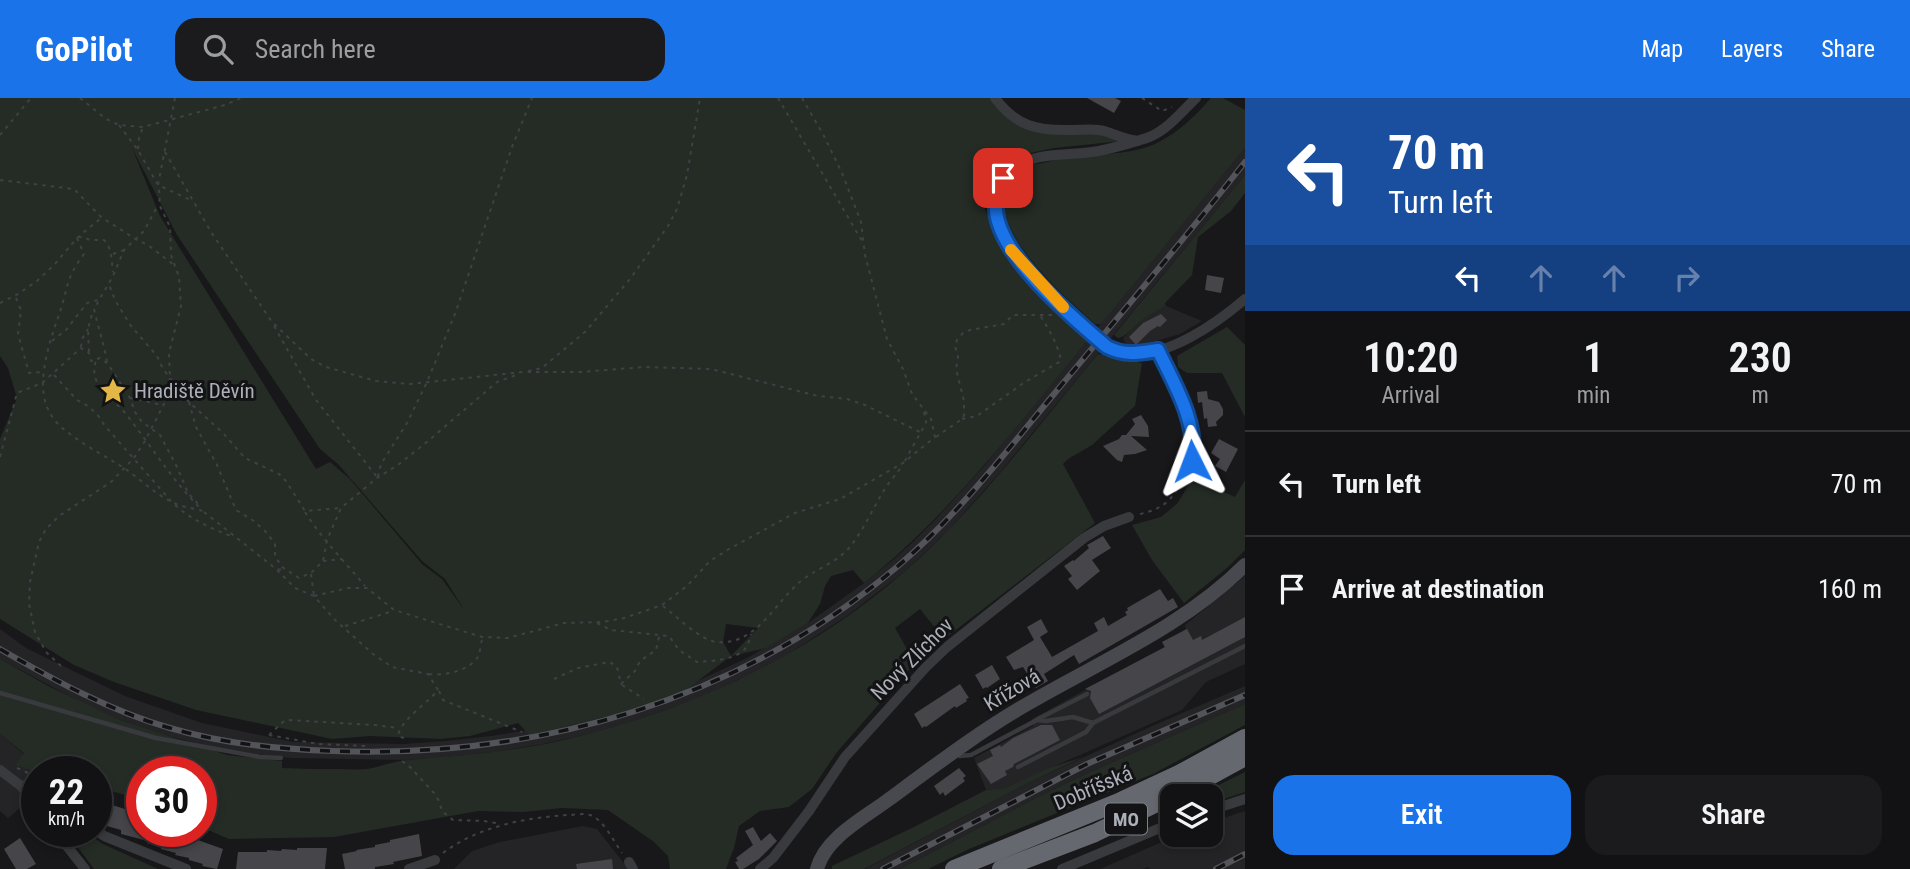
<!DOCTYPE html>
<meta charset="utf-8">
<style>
:root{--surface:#121214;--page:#1b1b1d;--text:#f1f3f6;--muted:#9c9ea0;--line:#313234;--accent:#1a73e8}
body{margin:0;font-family:"Roboto Condensed",sans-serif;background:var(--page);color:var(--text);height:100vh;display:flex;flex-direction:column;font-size:26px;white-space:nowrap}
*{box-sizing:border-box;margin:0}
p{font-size:23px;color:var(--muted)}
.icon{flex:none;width:38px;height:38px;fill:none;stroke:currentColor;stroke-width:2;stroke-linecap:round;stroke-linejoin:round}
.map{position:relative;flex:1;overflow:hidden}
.drawer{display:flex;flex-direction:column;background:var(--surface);width:665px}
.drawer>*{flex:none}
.top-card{background:#1a4fa0;color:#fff;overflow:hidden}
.fabs{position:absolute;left:1160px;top:686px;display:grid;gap:14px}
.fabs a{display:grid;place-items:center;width:63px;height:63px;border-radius:14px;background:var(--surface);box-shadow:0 4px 10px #0003,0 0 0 2px var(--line);font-size:35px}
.speed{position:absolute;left:21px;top:658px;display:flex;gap:14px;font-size:35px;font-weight:700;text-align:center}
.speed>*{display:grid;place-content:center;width:91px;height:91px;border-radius:50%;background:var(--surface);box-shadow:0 4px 10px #0003,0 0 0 2px var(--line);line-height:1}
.speed small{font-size:18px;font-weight:400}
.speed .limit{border:10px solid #d22;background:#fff;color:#111}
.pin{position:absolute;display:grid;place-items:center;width:60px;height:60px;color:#fff;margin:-30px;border-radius:14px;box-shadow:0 4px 10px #0006}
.me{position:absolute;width:77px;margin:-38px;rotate:357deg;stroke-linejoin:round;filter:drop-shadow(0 0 5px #0008)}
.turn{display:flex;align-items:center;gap:24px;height:147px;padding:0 28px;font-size:32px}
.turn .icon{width:91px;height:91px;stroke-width:2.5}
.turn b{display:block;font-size:49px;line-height:60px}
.lanes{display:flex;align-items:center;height:66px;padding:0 28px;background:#0003;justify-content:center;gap:35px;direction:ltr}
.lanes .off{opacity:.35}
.eta{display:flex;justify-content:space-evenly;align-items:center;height:119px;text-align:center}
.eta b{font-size:42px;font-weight:600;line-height:49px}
.action{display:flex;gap:14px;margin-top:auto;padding:14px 28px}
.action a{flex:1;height:80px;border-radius:21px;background:var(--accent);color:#fff;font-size:28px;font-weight:600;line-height:80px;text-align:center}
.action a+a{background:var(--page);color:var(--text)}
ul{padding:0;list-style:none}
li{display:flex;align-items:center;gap:21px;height:105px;padding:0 28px;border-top:2px solid var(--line)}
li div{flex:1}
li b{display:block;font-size:26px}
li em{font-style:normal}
header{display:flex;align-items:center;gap:42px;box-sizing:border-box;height:98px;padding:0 35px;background:var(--accent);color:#fff}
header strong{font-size:33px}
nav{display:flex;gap:38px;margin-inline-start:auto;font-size:24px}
.search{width:490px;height:63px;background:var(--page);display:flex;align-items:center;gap:18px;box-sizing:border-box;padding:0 24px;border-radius:21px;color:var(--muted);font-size:26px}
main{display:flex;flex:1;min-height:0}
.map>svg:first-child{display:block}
.built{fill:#242427}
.green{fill:#242c25;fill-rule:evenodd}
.building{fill:#45454a}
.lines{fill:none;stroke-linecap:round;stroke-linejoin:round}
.path{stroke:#3f4145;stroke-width:2;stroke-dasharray:3.5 5;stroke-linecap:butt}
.lane{stroke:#393a3e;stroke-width:4.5}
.street{stroke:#393a3e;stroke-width:10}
.secondary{stroke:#47494e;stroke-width:14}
.highway{stroke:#66686f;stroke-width:18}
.rail-casing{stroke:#525459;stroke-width:6}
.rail{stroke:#131315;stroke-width:3.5;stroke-dasharray:10;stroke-linecap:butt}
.route-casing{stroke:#114b97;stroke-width:18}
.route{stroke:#1a73e8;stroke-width:12}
.slow{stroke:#f59e0b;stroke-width:12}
.labels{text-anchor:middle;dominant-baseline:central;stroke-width:6;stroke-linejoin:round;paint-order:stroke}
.shield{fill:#131315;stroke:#7d8087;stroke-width:2}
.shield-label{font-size:19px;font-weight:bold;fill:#abafb8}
.poi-label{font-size:21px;fill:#abafb8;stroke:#131315;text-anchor:start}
.street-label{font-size:21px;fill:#abafb8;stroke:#131315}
</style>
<header>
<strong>GoPilot</strong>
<div class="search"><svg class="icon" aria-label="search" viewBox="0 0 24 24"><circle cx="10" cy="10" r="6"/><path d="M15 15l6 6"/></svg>Search here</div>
<nav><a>Map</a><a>Layers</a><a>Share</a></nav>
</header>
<main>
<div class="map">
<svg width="1245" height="771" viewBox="0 0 1245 771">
<rect width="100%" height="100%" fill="#18181a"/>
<g class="built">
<polygon points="1245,50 1245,77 997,378 948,433 904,474 847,518 785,558 755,574 699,600 628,625 593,635 543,646 494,654 447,659 405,662 291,660 239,654 198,646 155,634 120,622 84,606 0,561 0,531 26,550 125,598 202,625 293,644 404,646 446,643 491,638 540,630 693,585 747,560 808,525 864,485 893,462 915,442 936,421 984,368"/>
<polygon points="1166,208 1202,223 1180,236 1146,246 1127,249 1123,240 1141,223 1153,214"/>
<polygon points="1245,478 1245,566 1206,584 1182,612 1005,690 986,692 974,660 1033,628 1032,621 1164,549 1162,544 1186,531 1185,527"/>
<polygon points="1245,588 1245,606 1090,674 1036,700 900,771 865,771 1028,685 1152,628"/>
<polygon points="0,636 24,656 16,667 37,674 37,696 8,720 0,713"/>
<polygon points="1245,713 1245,771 1150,771 1148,769 1143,771 1100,771 1178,737 1211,737 1211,724"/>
<polygon points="583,728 597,731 626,768 627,771 454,771 472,753 500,744"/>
</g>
<g class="green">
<path d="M0 0H992L1013 24 1102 36 1122 43 1054 50 1004 61 993 68 985 82 982 104 999 145 1023 176 1088 242C1017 327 951 416 864 485L853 472 831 478 825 488 820 506 808 525 766 550 731 558 683 594 616 616 530 637 518 625 470 638 441 641 370 638 332 641 196 612 114 584 74 567 0 521V341L17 300 8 270 0 258ZM132 50 177 137 320 351 338 366 422 463 445 481 465 513 442 481 422 466 350 381 330 364 316 371 160 118ZM726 526 758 530 731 558 723 544Z"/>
<path d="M1211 0H1223L1245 12V50L1101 226H1095C1065 198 983 130 1009 85 1012 78 1015 72 1022 69 1029 66 1037 66 1043 65 1055 62 1068 59 1080 58 1101 56 1123 56 1144 50 1169 43 1194 20 1211 0Z"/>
<path d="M1245 77V95L1231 113 1198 139 1192 177 1165 205 1166 208C1157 212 1149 217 1141 223 1133 229 1128 238 1118 240L1114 237Z"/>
<polygon points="1227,229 1245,247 1245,319 1222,275 1187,275 1178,269 1177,258"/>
<path d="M1098 256 1142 265 1135 308 1092 347 1068 361 1063 366 1095 425 944 541 920 511 895 530 915 565 837 654 812 691 789 709 760 713 739 728 734 750 726 771H670L668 758 654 744 608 712 562 710 524 714 478 713 334 739 229 741 201 729V674H142V705L122 696 96 689V674H37L15 667 24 655 0 636V561L50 589 120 622 227 657 282 663V670C301 671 321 671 340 671 349 671 358 672 367 671 380 669 394 663 408 662 454 658 499 655 545 646 677 618 802 563 904 474 978 410 1036 330 1098 256Z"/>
<polygon points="1193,380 1235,399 1245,382 1245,452 1228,469 1184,505 1152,462 1132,427 1161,419 1177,406"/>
<polygon points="1245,606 1245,627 1153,676 969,751 928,771 900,771 1036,700 1090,674"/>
<polygon points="1083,659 1028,685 864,771 832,771 832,768 914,729 986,692 1005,690 1049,670"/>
<polygon points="1245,674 1245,694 1211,705 1211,698 1197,698"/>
<polygon points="66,733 84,733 103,746 158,771 94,771"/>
</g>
<g class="building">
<polygon points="1087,0 1115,0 1121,3 1114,15"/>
<polygon points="1207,177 1224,180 1221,195 1205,192"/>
<polygon points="1161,216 1167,222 1160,229 1158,228 1150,233 1136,247 1129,239 1143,225"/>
<polygon points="1207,293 1208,301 1219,304 1223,311 1223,317 1216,324 1217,328 1208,329 1207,320 1204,321 1202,304 1198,305 1197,294"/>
<polygon points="1141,317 1148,328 1149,339 1131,338 1147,352 1135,356 1124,357 1122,364 1117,362 1103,348 1119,341 1122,337 1126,337 1135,326 1132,321"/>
<polygon points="1219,341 1238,351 1226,374 1215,368 1220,361 1211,355"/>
<polygon points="1103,438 1111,450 1092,462 1100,473 1077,492 1068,481 1072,478 1064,468 1073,462 1074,463 1089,450 1087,447"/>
<polygon points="1160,491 1168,503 1173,500 1178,509 1079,566 1074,557 1044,576 1048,583 1036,590 1023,569 1014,572 1006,559 1034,542 1027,529 1041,521 1048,534 1040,539 1052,559 1098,533 1094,525 1104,519 1108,528 1127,517 1125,514 1128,512 1127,510"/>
<polygon points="1245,519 1245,539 1099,616 1090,600 1091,593 1085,591 1165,549 1162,544 1187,531 1193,542 1201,538 1202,542"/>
<polygon points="992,567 1000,581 987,590 986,589 983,591 975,577"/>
<polygon points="960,586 969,600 966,601 967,603 956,610 955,608 926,629 925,628 922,630 914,616"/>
<polygon points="1041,627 1052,627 1060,642 1014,666 1013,669 1005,673 1007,677 991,686 977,666 993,658 990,652 1000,647 1001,649 1013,640"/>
<polygon points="959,670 966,678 963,680 965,683 945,698 943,694 940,697 934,688"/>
<polygon points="96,695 114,699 112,707 141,716 142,733 173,733 196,739 195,741 223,751 217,771 202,768 203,766 189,762 189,760 175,757 176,755 161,751 162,749 147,745 148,743 121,736 121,732 107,728 108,722 96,718"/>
<polygon points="753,729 761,743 770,735 777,743 759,761 743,771 739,771 735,764 738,763 736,760 753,747 745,733"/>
<polygon points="419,736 422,758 393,764 394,766 375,769 375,771 345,771 342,756 357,753 356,752 375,749 375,747 390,744 390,742"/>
<polygon points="20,740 36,766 27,771 16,771 4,751"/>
<polygon points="297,750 327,750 325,771 236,771 238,754 267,754 267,752 281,753 282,751 297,752"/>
<polygon points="612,761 613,771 577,771 576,766"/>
</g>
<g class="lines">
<g class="path">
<polyline points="80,0 106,21 119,27 143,29 225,7 241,0"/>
<polyline points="175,0 158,87 193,103"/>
<polyline points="778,0 862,143"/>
<polyline points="1142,0 1162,13 1172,9"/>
<polyline points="119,27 138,52 158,87 160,98 159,106 170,129 171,157 179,179 181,208 169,255 170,280 189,304 223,335 245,360 279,376 286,383 305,413 340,410"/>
<polyline points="0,37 31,0"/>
<polyline points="138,51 139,40 143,29"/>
<polyline points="165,54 211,134 272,224 311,261 326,269 376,283 410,286 523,274 580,274 645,269 711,271 818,298 847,301 865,307 920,334"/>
<polyline points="0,82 74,91 101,119 137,142 148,147 174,167"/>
<path d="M78 139H83L90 142H104C113 152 111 162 113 174"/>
<path d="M77 140 84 156C66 180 68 189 60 214 51 239 38 277 45 303 47 311 52 320 58 326 77 344 102 356 124 370 140 381 155 396 172 404 181 409 193 410 203 413"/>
<polyline points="113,156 124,152"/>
<polyline points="16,200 21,212 18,236 29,275 43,274"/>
<polyline points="0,205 18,196 37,183 54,167 77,140 101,120"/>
<polyline points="274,228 316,302 377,379"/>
<polyline points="52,243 66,232 87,205 98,202"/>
<polyline points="81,249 82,241 88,231"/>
<polyline points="89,254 88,231 93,212"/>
<polyline points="97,261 100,260 108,266 130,300 135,314 142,324 160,337 177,369 188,395 199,407"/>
<path d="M107 264C104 246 98 229 94 211L113 178 124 152 144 133 158 107"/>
<polyline points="528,273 542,270 586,233 630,181 668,128 677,111 687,77 700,0"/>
<polyline points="54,277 77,302 88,308 97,316 105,328 171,403"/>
<polyline points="130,300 162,307"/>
<polyline points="189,304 196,329 217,367 236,412 254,423 267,435 275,446 275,458 282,469 299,480 311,475 323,463 327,442 341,410 377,380 398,367 428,343 497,284 519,276"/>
<path d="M962 321 977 318 1025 284 1061 263C1058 246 1049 232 1040 217"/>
<polyline points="936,339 962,321 964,317 964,303 956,271 958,259 955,248 957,242 963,235 970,232 1004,226 1013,217 1054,217"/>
<path d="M0 359 17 295 42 285 81 250 89 255 91 263 96 262C94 270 93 276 97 284 103 296 117 305 126 316 151 348 173 383 201 411"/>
<path d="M905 363C908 356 925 328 926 324 926 321 924 314 923 311"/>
<polyline points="378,379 381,366 407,325 427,284 455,216 512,49 532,0"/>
<path d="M175 407C192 422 210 430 231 438"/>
<polyline points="204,414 276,471 284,472"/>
<path d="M305 414C322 441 345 464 365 488"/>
<path d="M1140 416C1162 411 1170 404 1181 385"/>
<polyline points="323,463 342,461"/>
<path d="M277 472 295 490 314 498 335 522 373 556 392 569 428 576 438 592C427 606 401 621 398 638L404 640"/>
<polyline points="311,476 314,498"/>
<polyline points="314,498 348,490 367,490 394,512 482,539 508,540 564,525 603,524 624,520 662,507 687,488 710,463 729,451 795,415 840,401 903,365 935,339 931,321 912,296 903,271 887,241 865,157 861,124 842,75 824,38 802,0"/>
<path d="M663 508C676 518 700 542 716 544 757 548 774 505 801 483 817 470 836 465 849 450 863 433 872 412 883 394 888 385 896 377 902 368"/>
<path d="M597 525 611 532 669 538 679 552 697 564C712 563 739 562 747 548 749 544 750 540 751 536"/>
<polyline points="345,528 393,513"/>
<polyline points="61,568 46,554 35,534 29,506 30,484 39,444 46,431 59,418 111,384 134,360 145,343 165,304 170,280 163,271 157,258 131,228 115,202 108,184"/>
<path d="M429 576C444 578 469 573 478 559 480 554 481 546 482 541"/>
<polyline points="554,581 578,570 610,564 617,569 621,586 635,573 640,563 656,552 659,539"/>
<polyline points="622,587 644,601"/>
<polyline points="439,593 443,602 522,634"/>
<polyline points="269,637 284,623 290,622 375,627 398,630"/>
<polyline points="269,637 318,646 368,648"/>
<polyline points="402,663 410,669 434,695 439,703 442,713 453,722 484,723 501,726"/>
<polyline points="17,670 28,675"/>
<path d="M443 755C479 728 525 720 568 717 575 717 584 715 590 717 604 722 614 744 622 755"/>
</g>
<g class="lane">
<polyline points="0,595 156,640 260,659 281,660"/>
<polyline points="1038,621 1087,596"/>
<polyline points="955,655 960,658 971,657 1037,622 1046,623 1073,619 1093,625 1245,548"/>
<polyline points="1018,669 1086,634 1093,625"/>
<polyline points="1159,730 1163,743"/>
</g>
<g class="street">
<path d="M995 0C1016 28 1037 33 1071 32 1080 32 1090 31 1099 32 1111 33 1128 45 1140 42 1164 37 1180 15 1196 0"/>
<path d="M1138 43C1123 47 1107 52 1092 54 1065 58 1032 54 1010 72 986 92 996 128 1010 150 1023 171 1049 196 1067 213 1084 229 1103 253 1127 256 1167 260 1216 226 1245 201"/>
<path d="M1158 252C1175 289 1205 334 1187 375"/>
<polyline points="0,672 21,688 37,708"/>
<polyline points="21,688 37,684"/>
<polyline points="1211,712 1245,701"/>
<polyline points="96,732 104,738 186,771"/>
<polyline points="55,733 85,771"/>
<polyline points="629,764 633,771"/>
<polyline points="409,771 435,762"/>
<polyline points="760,771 773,760 809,713 845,659 926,569 947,549 1084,440 1104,428 1129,419"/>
<polyline points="1062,771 1172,725"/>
</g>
<path class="secondary" d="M817 771C825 740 864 720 888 702 934 668 980 633 1029 605 1103 562 1184 528 1245 467"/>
<g class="highway">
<polyline points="954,771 1121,703 1179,676 1245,640"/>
<polyline points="1001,771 1095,735 1188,690 1245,659"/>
</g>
<defs>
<g id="rail">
<path d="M0 551C54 582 110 613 170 630 224 646 278 651 333 653 538 661 740 602 898 468 957 418 1005 355 1054 296 1118 219 1183 143 1245 64"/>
<polyline points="883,771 1087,666 1245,597"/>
<polyline points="1216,771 1245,756"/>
</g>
</defs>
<use href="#rail" class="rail-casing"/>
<use href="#rail" class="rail"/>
</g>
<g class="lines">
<defs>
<path id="route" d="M1003 80C998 90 995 100 996 112 999 158 1073 220 1107 249 1125 258 1139 255 1158 252 1174 286 1198 324 1192 363"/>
</defs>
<use href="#route" class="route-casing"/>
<use href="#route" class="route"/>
<polyline class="slow" points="1011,152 1063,209"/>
</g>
<defs>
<symbol id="sight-bare" viewBox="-9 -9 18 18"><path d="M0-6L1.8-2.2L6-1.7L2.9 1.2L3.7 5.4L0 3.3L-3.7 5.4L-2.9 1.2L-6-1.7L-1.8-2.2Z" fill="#e3b746" stroke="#131315" stroke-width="2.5" paint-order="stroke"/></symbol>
</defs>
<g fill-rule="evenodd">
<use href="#sight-bare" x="94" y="274" width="38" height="38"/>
</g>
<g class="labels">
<rect class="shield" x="1105" y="705.5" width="42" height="31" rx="5"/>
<g class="shield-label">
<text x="1126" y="721">MO</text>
</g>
<g class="poi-label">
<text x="134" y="293">Hradiště Děvín</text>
</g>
<g class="street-label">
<text transform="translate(912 561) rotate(-45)">Nový Zlíchov</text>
<text transform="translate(1012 592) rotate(-31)">Křížová</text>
<text transform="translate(1093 690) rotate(-23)">Dobříšská</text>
</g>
</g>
</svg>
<div class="fabs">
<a><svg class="icon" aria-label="layers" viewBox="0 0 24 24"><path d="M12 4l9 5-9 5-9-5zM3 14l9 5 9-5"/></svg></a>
</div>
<div class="speed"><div>22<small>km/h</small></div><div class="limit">30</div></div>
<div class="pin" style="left:1003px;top:80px;background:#d93025"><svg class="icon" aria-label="arrive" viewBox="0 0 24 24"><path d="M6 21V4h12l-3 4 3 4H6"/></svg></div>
<svg class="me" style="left:1192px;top:363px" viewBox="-20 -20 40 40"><path d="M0-17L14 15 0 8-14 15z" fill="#1a73e8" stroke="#fff" stroke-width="4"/></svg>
</div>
<section class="drawer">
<div class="top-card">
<div class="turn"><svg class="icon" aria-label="left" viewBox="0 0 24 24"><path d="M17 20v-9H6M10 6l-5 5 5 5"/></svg><div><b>70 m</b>Turn left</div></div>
<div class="lanes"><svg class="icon" aria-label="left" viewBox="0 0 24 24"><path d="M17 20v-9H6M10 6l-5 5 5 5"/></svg><svg class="icon off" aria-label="ahead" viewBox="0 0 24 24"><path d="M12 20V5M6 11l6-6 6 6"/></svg><svg class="icon off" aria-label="ahead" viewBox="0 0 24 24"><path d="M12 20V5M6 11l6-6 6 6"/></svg><svg class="icon off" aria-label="right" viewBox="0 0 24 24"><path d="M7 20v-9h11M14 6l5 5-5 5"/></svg></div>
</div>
<div class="eta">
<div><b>10:20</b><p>Arrival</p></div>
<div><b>1</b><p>min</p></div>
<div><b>230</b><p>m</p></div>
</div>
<ul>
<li><svg class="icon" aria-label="left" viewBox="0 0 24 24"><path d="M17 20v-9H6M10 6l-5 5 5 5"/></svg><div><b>Turn left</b></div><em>70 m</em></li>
<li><svg class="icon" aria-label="arrive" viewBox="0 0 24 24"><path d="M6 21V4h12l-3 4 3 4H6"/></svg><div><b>Arrive at destination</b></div><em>160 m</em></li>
</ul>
<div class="action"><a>Exit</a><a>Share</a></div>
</section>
</main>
